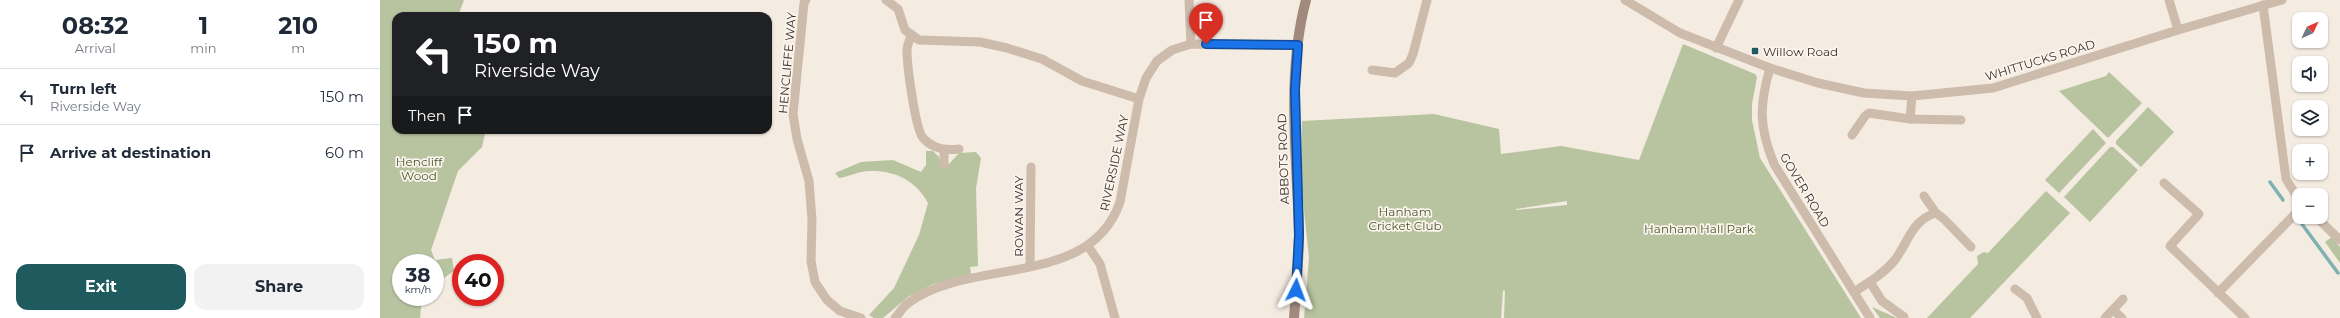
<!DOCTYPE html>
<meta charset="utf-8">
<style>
:root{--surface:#fff;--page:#f2f2f3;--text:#1f2937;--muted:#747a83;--line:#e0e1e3;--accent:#1f5a5e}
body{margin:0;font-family:Montserrat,sans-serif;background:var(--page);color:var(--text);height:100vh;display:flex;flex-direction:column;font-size:15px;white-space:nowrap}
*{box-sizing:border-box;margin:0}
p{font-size:13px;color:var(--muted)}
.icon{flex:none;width:22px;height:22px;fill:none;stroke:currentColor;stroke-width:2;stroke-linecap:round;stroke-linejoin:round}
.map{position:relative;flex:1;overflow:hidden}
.details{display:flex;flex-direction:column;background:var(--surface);width:380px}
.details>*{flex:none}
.hud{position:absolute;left:12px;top:12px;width:380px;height:122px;border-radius:12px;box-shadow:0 1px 3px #0004;background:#202124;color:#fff;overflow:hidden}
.needle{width:26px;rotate:46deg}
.fabs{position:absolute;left:1912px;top:12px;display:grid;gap:8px}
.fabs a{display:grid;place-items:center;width:36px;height:36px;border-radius:8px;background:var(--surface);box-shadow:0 1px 3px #0004;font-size:20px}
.speed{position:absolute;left:12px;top:254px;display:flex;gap:8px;font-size:20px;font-weight:700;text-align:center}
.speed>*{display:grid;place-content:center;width:52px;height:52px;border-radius:50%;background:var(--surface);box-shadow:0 1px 3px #0004;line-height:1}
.speed small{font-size:10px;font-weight:400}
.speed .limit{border:6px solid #d22;background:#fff;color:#111}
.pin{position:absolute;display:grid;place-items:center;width:34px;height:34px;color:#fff;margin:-41px -17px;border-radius:50% 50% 50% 0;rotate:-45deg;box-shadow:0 0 4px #0007}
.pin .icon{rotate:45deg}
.me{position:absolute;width:44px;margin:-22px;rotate:3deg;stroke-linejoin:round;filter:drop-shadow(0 0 3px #0008)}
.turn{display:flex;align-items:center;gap:14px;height:84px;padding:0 16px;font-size:18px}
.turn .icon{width:52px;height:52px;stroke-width:2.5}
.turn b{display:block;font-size:28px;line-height:34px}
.then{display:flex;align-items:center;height:38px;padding:0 16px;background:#0003;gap:8px;font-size:15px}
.eta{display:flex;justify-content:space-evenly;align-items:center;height:68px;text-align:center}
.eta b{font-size:24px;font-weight:700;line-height:28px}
.button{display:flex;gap:8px;margin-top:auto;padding:8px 16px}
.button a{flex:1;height:46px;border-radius:12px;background:var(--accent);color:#fff;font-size:16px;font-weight:700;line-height:46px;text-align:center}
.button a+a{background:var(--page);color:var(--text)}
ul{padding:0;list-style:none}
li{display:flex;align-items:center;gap:12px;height:56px;padding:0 16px;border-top:1px solid var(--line)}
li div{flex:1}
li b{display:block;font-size:15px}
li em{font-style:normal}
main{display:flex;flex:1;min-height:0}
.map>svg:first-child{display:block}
.green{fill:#b8c4a0;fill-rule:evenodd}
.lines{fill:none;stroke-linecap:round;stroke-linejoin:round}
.stream{stroke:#7fb0b2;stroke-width:3.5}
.street{stroke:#cdbbac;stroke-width:9}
.secondary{stroke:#a18a7d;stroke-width:10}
.route-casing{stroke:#114b97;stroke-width:10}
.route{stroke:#1a73e8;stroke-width:7}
.poi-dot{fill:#1f5a5e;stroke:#fbf5ee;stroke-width:1.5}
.labels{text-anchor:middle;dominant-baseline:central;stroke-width:3.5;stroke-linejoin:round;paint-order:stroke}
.poi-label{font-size:12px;fill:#3b302b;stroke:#fbf5ee;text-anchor:start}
.street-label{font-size:12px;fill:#3b302b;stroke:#fbf5ee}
.park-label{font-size:12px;fill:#4a5a2e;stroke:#fbf5ee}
</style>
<main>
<section class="details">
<div class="eta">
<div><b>08:32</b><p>Arrival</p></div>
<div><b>1</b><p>min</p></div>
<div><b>210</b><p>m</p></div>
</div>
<ul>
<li><svg class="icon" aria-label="left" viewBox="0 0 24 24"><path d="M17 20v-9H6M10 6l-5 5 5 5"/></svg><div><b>Turn left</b><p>Riverside Way</p></div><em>150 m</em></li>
<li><svg class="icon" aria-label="arrive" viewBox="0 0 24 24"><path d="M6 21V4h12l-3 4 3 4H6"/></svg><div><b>Arrive at destination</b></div><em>60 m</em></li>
</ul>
<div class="button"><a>Exit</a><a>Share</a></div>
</section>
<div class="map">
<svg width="1960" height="318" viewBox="0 0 1960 318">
<rect width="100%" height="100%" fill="#f4ebe1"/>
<g class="green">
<polygon points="0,0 84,0 78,16 16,16 16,130 106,130 102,147 78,171 51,250 55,260 72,258 74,271 55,284 55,263 21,263 21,297 42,297 40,318 0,318"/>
<path d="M1303 44 1375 74 1377 77 1372 104V120L1380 158 1481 318H1124L1125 291 1123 290 1121 318H924L929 258 921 182 922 121 1054 114 1119 129 1121 154 1181 146 1259 160ZM1187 201V205L1136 210V209Z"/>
<polygon points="1729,72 1762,103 1728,138 1679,91 1726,76"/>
<polygon points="1768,107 1794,132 1761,167 1736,144 1736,141"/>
<polygon points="1713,129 1726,143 1679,193 1665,180"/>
<polygon points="1730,147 1733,147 1758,170 1710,222 1684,197"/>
<path d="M546 151H553L559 157 561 164H569L579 153 596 152 601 158 596 188 598 266 590 267 591 274 553 284 528 297 503 318H494L489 315 514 288 539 235 548 203C536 180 514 170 489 171 479 171 468 177 459 178L455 173 481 162 513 160 541 172 546 165Z"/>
<polygon points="1666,191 1690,213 1590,318 1547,318 1598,264 1597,256 1604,252 1608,253"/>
<polygon points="1952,237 1960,247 1960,263 1945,242"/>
<polygon points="1492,307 1517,318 1500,318"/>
</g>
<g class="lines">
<g class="stream">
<polyline points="1890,182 1903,200"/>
<polyline points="1916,216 1958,273"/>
</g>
<g class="street">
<polyline points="426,0 424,3 413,114 417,139 429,181 432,220 431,261 435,282 447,300 460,311 481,318"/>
<polyline points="506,0 518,9 525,30 539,40 600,42 627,48 662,59 702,81 759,99"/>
<polyline points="809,0 811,44"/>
<polyline points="1245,0 1300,33 1390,68 1438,83 1484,93 1532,96 1613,88 1798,30 1902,0"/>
<polyline points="1789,0 1798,30"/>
<polyline points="1883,5 1906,179 1919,200"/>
<path d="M531 35C530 40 527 45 527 50 527 65 535 128 543 138 553 149 565 151 579 149"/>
<polyline points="1336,48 1359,0"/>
<path d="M1390 68C1379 106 1379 127 1394 164L1490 318"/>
<polyline points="992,70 1015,73 1029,63 1033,54 1047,0"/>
<polyline points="1530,119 1532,96"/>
<polyline points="1472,135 1485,116 1489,113 1530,119 1581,120"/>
<polyline points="564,165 564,151"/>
<polyline points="1784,183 1819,214 1790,246 1865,318"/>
<polyline points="1544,196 1556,213"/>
<polyline points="1936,217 1960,240"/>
<polyline points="708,246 720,264 735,318"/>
<polyline points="650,266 651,167"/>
<polyline points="1490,282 1502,301 1524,317"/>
<polyline points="1635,289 1647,298 1657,318"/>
<path d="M1474 292C1488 283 1503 274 1514 261 1528 244 1531 220 1556 213L1564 219 1591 247"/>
<polyline points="1838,293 1919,210"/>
<polyline points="1733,310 1742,318"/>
<path d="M515 318C519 314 522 308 527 304 588 256 710 290 740 202L759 99 766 78 777 61 792 50 811 44 918 45"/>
<polyline points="1725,318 1743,299"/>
</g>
<path class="secondary" d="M914 318C916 290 919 261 919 233 917 156 906 75 926 0"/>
</g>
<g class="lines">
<defs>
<polyline id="route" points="826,44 918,45 915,90 919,235 916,290"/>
</defs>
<use href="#route" class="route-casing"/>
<use href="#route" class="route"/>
</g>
<rect class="poi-dot" x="1371" y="47" width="8" height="8" rx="2"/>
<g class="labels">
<g class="poi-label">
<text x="1383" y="51">Willow Road</text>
</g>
<g class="street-label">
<text transform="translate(1660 60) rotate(-17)">WHITTUCKS ROAD</text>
<text transform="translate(407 63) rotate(-85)">HENCLIFFE WAY</text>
<text transform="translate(903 159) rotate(-92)">ABBOTS ROAD</text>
<text transform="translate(734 163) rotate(-78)">RIVERSIDE WAY</text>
<text transform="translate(1425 190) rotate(59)">GOVER ROAD</text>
<text transform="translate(638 216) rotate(-90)">ROWAN WAY</text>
</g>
<g class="park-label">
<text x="39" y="161">Hencliff<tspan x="39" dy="14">Wood</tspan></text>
<text x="1025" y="211">Hanham<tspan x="1025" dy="14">Cricket Club</tspan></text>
<text x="1319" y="228">Hanham Hall Park</text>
</g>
</g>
</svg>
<div class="fabs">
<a><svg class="needle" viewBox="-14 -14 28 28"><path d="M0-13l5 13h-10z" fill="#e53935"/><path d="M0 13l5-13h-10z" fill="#747a83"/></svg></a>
<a><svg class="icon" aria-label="sound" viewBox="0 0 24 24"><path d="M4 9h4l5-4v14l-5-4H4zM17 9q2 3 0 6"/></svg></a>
<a><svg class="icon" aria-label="layers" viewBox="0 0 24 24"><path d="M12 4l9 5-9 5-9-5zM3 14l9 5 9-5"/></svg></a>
<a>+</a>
<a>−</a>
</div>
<div class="speed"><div>38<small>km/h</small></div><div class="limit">40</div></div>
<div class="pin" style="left:826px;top:44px;background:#d93025"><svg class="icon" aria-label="arrive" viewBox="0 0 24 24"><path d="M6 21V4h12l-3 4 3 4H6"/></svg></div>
<svg class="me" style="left:916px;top:290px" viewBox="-20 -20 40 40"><path d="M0-17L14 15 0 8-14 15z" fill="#1a73e8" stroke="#fff" stroke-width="4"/></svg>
<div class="hud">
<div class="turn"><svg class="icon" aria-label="left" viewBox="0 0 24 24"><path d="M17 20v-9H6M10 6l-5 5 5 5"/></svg><div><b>150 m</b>Riverside Way</div></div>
<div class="then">Then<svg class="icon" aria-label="arrive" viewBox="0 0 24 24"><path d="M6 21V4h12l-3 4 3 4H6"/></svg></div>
</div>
</div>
</main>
